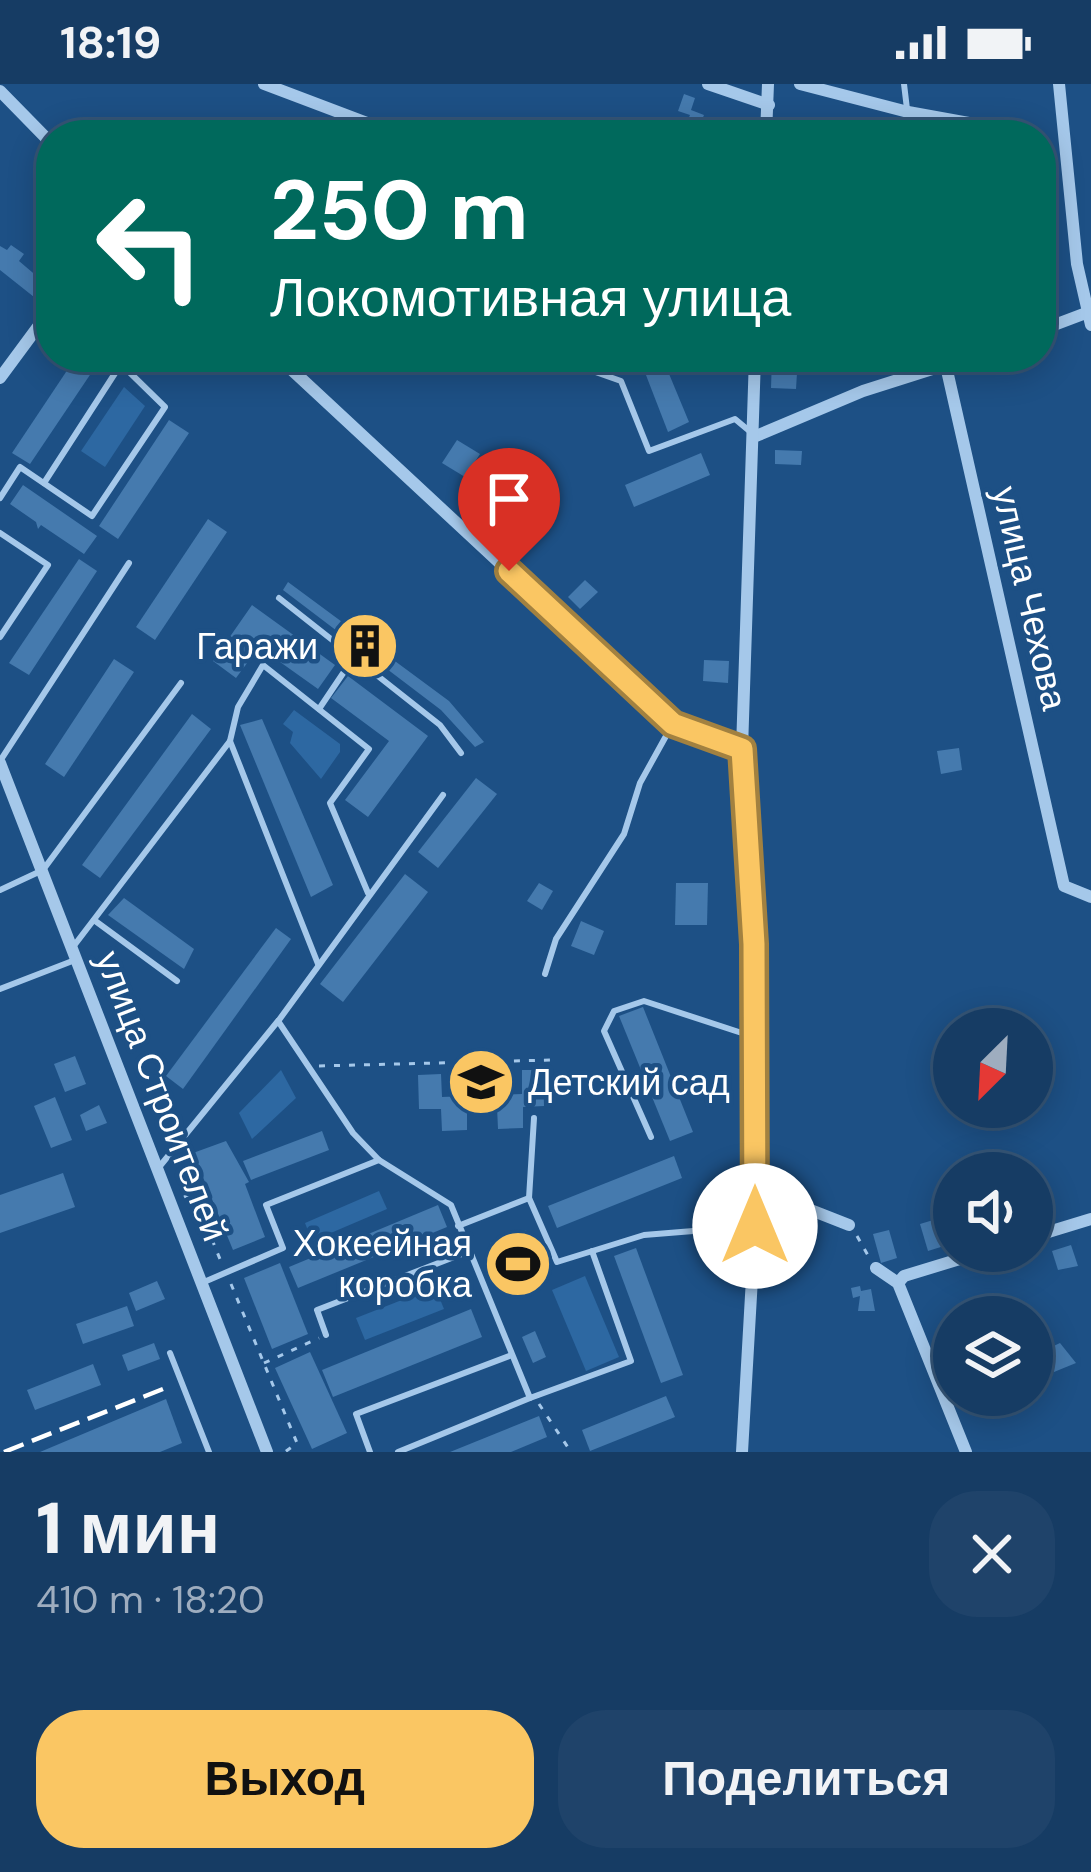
<!DOCTYPE html>
<html lang="ru">
<meta charset="utf-8">
<style>
:root{--surface:#163c64;--page:#1f436a;--text:#f1f3f6;--muted:#9eadbf;--line:#355678;--accent:#fac663}
body{margin:0;font-family:"DM Sans",sans-serif;background:var(--page);color:var(--text);height:100vh;display:flex;flex-direction:column;font-size:45px;white-space:nowrap}
*{box-sizing:border-box;margin:0}
p{font-size:39px;color:var(--muted)}
.icon{flex:none;width:66px;height:66px;fill:none;stroke:currentColor;stroke-width:2;stroke-linecap:round;stroke-linejoin:round}
.map{position:relative;height:1368px;overflow:hidden}
.sheet{display:flex;flex-direction:column;background:var(--surface);flex:1}
.sheet>*{flex:none}
.hud{position:absolute;left:36px;top:36px;width:1020px;height:252px;border-radius:48px;box-shadow:0 6px 30px #0003,0 0 0 3px var(--line);background:#00695c;color:#fff;overflow:hidden}
.needle{width:78px;rotate:204deg}
.fabs{position:absolute;left:933px;top:924px;display:grid;gap:24px}
.fabs a{display:grid;place-items:center;width:120px;height:120px;border-radius:50%;background:var(--surface);box-shadow:0 6px 30px #0003,0 0 0 3px var(--line);font-size:60px}
.pin{position:absolute;display:grid;place-items:center;width:102px;height:102px;color:#fff;margin:-123px -51px;border-radius:50% 50% 50% 0;rotate:-45deg;box-shadow:0 0 12px #0007}
.pin .icon{rotate:45deg}
.me{position:absolute;width:132px;margin:-66px;rotate:0deg;stroke-linejoin:round;filter:drop-shadow(0 0 9px #0008)}
.turn{display:flex;align-items:center;gap:42px;height:252px;padding:0 36px;font-size:54px}
.turn .icon{width:156px;height:156px;stroke-width:2.5}
.turn b{display:block;font-size:84px;line-height:102px}
.round{display:grid;place-items:center;flex:none;width:126px;height:126px;border-radius:48px;background:var(--page)}
.overview{display:flex;align-items:center;justify-content:space-between;height:204px;padding:0 36px}
h1{font-size:72px;font-weight:800;line-height:90px}
.cta{display:flex;gap:24px;margin-top:auto;padding:24px 36px}
.cta a{flex:1;height:138px;border-radius:48px;background:var(--accent);color:#111;font-size:48px;font-weight:800;line-height:138px;text-align:center}
.cta a+a{background:var(--page);color:var(--text)}
.status{display:flex;justify-content:space-between;align-items:center;height:84px;padding:0 60px;background:var(--surface);direction:ltr}
.status svg{height:33px;fill:currentColor}
.map>svg:first-child{display:block}
.green{fill:#2d68a2}
.building{fill:#457aae}
.lines{fill:none;stroke-linecap:round;stroke-linejoin:round}
.path{stroke:#a5c8ea;stroke-width:3;stroke-dasharray:6 9;stroke-linecap:butt}
.lane{stroke:#a5c8ea;stroke-width:6}
.street{stroke:#a5c8ea;stroke-width:12}
.rail{stroke:#fff;stroke-width:4.5;stroke-dasharray:21 9;stroke-linecap:butt}
.route-casing{stroke:#a28140;stroke-width:30}
.route{stroke:#fac663;stroke-width:21}
.labels{text-anchor:middle;dominant-baseline:central;stroke-width:9;stroke-linejoin:round;paint-order:stroke}
.street-label{font-size:36px;fill:#fff;stroke:#1d5085}
.poi-label{font-size:36px;fill:#fff;stroke:#1d5085;text-anchor:end}
</style>
<div class="status"><b>18:19</b><svg viewBox="0 0 49 12"><path d="M0 12V9h3v3zM5 12V6h3v6zM10 12V3h3v9zM15 12V0h3v12zM26 1h20v11H26zM47 4h2v5h-2z"/></svg></div>
<div class="map">
<svg width="1091" height="1368" viewBox="0 0 1091 1368">
<rect width="100%" height="100%" fill="#1d5085"/>
<g class="green">
<polygon points="124,303 145,322 105,383 81,367"/>
<polygon points="294,626 340,660 340,668 321,695 290,659 293,648 283,640"/>
<polygon points="281,986 296,1014 252,1055 239,1029"/>
<polygon points="379,1107 387,1125 312,1157 305,1139"/>
<polygon points="526,1146 546,1200 510,1213 490,1159"/>
<polygon points="585,1192 619,1273 586,1287 552,1206"/>
<polygon points="435,1203 444,1225 365,1256 356,1234"/>
</g>
<g class="building">
<polygon points="684,10 695,14 691,26 704,31 696,50 684,46 690,31 678,27"/>
<polygon points="11,161 24,170 19,177 46,200 34,213 0,186 0,162 7,166"/>
<polygon points="76,273 102,273 30,380 12,369"/>
<polygon points="639,273 662,273 689,338 668,348"/>
<polygon points="772,273 798,273 796,305 771,304"/>
<polygon points="169,336 189,349 118,455 99,442"/>
<polygon points="457,356 480,370 465,393 442,379"/>
<polygon points="775,366 802,367 801,381 775,380"/>
<polygon points="701,369 710,391 634,423 625,401"/>
<polygon points="23,401 97,452 84,470 41,441 38,445 36,438 10,420"/>
<polygon points="208,435 227,448 155,556 136,543"/>
<polygon points="79,475 97,487 29,591 9,579"/>
<polygon points="585,496 598,508 580,525 568,513"/>
<polygon points="288,498 449,617 484,658 475,663 441,626 283,506"/>
<polygon points="252,521 335,581 318,605 259,563 236,594 213,577"/>
<polygon points="114,575 134,588 64,693 45,680"/>
<polygon points="704,576 729,577 728,599 703,597"/>
<polygon points="348,592 428,652 368,733 345,716 389,657 331,614"/>
<polygon points="192,630 211,645 100,794 82,781"/>
<polygon points="262,635 333,801 311,813 240,641"/>
<polygon points="959,664 962,686 941,690 937,667"/>
<polygon points="476,694 497,710 438,784 418,768"/>
<polygon points="405,790 428,808 343,918 320,900"/>
<polygon points="539,799 553,807 542,826 527,817"/>
<polygon points="676,799 708,799 707,841 675,841"/>
<polygon points="124,814 194,865 184,885 108,831"/>
<polygon points="581,837 604,847 594,871 571,862"/>
<polygon points="276,844 291,855 183,1005 166,992"/>
<polygon points="643,923 693,1048 670,1057 619,932"/>
<polygon points="75,972 86,1000 65,1008 54,980"/>
<polygon points="522,986 543,986 544,1022 523,1023 523,1044 498,1045 497,1023 467,1024 467,1046 442,1047 441,1025 419,1025 418,991 441,990 442,1013 467,1012 467,989 492,989 493,1011 522,1010"/>
<polygon points="55,1013 72,1056 51,1064 34,1022"/>
<polygon points="99,1021 107,1039 86,1047 80,1031"/>
<polygon points="322,1047 329,1066 251,1096 243,1077"/>
<polygon points="226,1057 249,1098 245,1100 265,1153 233,1166 193,1069"/>
<polygon points="674,1072 682,1094 557,1144 548,1122"/>
<polygon points="63,1089 75,1123 0,1149 0,1111"/>
<polygon points="438,1121 447,1143 298,1204 289,1183"/>
<polygon points="940,1134 944,1162 928,1167 920,1140"/>
<polygon points="889,1146 897,1174 881,1179 873,1150"/>
<polygon points="1071,1161 1078,1182 1058,1186 1052,1167"/>
<polygon points="636,1164 683,1291 661,1299 614,1172"/>
<polygon points="280,1179 308,1250 272,1265 244,1194"/>
<polygon points="157,1197 165,1215 136,1227 129,1209"/>
<polygon points="860,1202 861,1207 871,1205 875,1227 858,1227 860,1212 853,1214 851,1204"/>
<polygon points="127,1222 134,1242 83,1260 76,1240"/>
<polygon points="471,1225 482,1253 333,1313 322,1286"/>
<polygon points="535,1247 546,1273 533,1279 522,1253"/>
<polygon points="154,1259 160,1275 128,1287 122,1271"/>
<polygon points="1060,1259 1076,1279 1054,1288 1045,1266"/>
<polygon points="310,1268 347,1349 312,1365 275,1284"/>
<polygon points="93,1280 101,1301 35,1326 27,1306"/>
<polygon points="666,1312 675,1333 590,1367 582,1346"/>
<polygon points="166,1315 182,1359 160,1368 40,1368"/>
<polygon points="539,1332 547,1353 511,1368 450,1368"/>
</g>
<g class="lines">
<g class="path">
<polyline points="319,982 551,976"/>
<polyline points="184,1113 193,1109 222,1180"/>
<polyline points="857,1152 870,1175"/>
<polyline points="231,1200 297,1359 285,1368"/>
<polyline points="264,1279 319,1254"/>
<polyline points="539,1320 571,1368"/>
</g>
<g class="lane">
<polyline points="904,0 907,25"/>
<polyline points="587,285 621,297 649,367 735,335 753,350"/>
<polyline points="44,399 121,280 114,273"/>
<polyline points="0,414 20,383 92,432 165,323 121,280"/>
<polyline points="0,449 48,481 0,553"/>
<polyline points="279,514 440,641 461,669"/>
<polyline points="319,625 354,573"/>
<polyline points="230,657 238,623 263,581 369,665 330,719 368,809"/>
<polyline points="0,677 129,479"/>
<polyline points="0,806 43,786 181,599"/>
<polyline points="94,836 177,897"/>
<polyline points="73,863 230,657 318,880"/>
<polyline points="545,890 556,855 624,750 640,699 671,643"/>
<polyline points="0,905 75,876"/>
<polyline points="279,936 443,711"/>
<polyline points="651,1053 604,947 614,927 644,917 751,952"/>
<polyline points="160,1082 278,937 353,1049 379,1076 451,1121 530,1314 398,1368"/>
<polyline points="529,1114 534,1034"/>
<polyline points="458,1142 529,1114 557,1178 644,1151 755,1142"/>
<polyline points="204,1198 283,1164 266,1121 379,1076"/>
<polyline points="326,1251 317,1226 467,1168"/>
<polyline points="170,1269 209,1368"/>
<polyline points="530,1314 631,1277 592,1167"/>
<polyline points="370,1368 356,1330 512,1271"/>
</g>
<g class="street">
<polyline points="264,0 399,51"/>
<polyline points="708,0 769,21"/>
<polyline points="800,0 908,28 1035,51"/>
<polyline points="1059,0 1077,180 1091,241"/>
<polyline points="0,7 51,59"/>
<polyline points="766,51 768,0"/>
<polyline points="1041,246 1086,229"/>
<polyline points="278,273 673,640 742,665"/>
<polyline points="554,273 584,284"/>
<polyline points="946,282 1064,802 1091,813"/>
<polyline points="0,294 51,225"/>
<polyline points="756,352 863,307 970,273"/>
<polyline points="0,679 267,1368"/>
<polyline points="755,1118 798,1121 849,1141"/>
<polyline points="1032,1153 1091,1135"/>
<polyline points="876,1184 898,1199 966,1368"/>
<polyline points="898,1199 904,1192 986,1167"/>
<polyline points="742,1368 755,1142 754,860 742,665 755,273"/>
</g>
<polyline class="rail" points="4,1368 168,1303"/>
</g>
<g class="lines">
<defs>
<polyline id="route" points="509,487 673,640 742,665 754,860 755,1142"/>
</defs>
<use href="#route" class="route-casing"/>
<use href="#route" class="route"/>
</g>
<defs>
<symbol id="building-disc" viewBox="-11 -11 22 22"><circle r="9.5" fill="#fac663" stroke="#1d5085"/><path d="M-4-6H4V6H1V3H-1V6H-4ZM-2.5-4.3h1.7v1.8h-1.7ZM.8-4.3h1.7v1.8H.8ZM-2.5-1h1.7V.8h-1.7ZM.8-1h1.7V.8H.8Z" fill="#111"/></symbol>
<symbol id="school-disc" viewBox="-11 -11 22 22"><circle r="9.5" fill="#fac663" stroke="#1d5085"/><path d="M0-5L7-2L0 1L-7-2ZM-4 1L0 2.5L4 1V4Q0 6-4 4Z" fill="#111"/></symbol>
<symbol id="stadium-disc" viewBox="-11 -11 22 22"><circle r="9.5" fill="#fac663" stroke="#1d5085"/><path d="M0-5a6.5 5 0 1 0 0 10a6.5 5 0 1 0 0-10ZM-3.5-1.8h7v3.6h-7Z" fill="#111"/></symbol>
</defs>
<g fill-rule="evenodd">
<use href="#building-disc" x="327" y="524" width="76" height="76"/>
<use href="#school-disc" x="443" y="960" width="76" height="76"/>
<use href="#stadium-disc" x="480" y="1142" width="76" height="76"/>
</g>
<g class="labels">
<g class="street-label">
<text transform="translate(1030 514) rotate(77)">улица Чехова</text>
<text transform="translate(162 1012) rotate(69)">улица Строителей</text>
</g>
<g class="poi-label">
<text x="318" y="562">Гаражи</text>
<text x="528" y="998" text-anchor="start">Детский сад</text>
<text x="472" y="1159">Хокеейная<tspan x="472" dy="41">коробка</tspan></text>
</g>
</g>
</svg>
<div class="fabs">
<a><svg class="needle" viewBox="-14 -14 28 28"><path d="M0-13l5 13h-10z" fill="#e53935"/><path d="M0 13l5-13h-10z" fill="#9eadbf"/></svg></a>
<a><svg class="icon" aria-label="sound" viewBox="0 0 24 24"><path d="M4 9h4l5-4v14l-5-4H4zM17 9q2 3 0 6"/></svg></a>
<a><svg class="icon" aria-label="layers" viewBox="0 0 24 24"><path d="M12 4l9 5-9 5-9-5zM3 14l9 5 9-5"/></svg></a>
</div>
<div class="pin" style="left:509px;top:487px;background:#d93025"><svg class="icon" aria-label="arrive" viewBox="0 0 24 24"><path d="M6 21V4h12l-3 4 3 4H6"/></svg></div>
<svg class="me" style="left:755px;top:1142px" viewBox="-20 -20 40 40"><circle r="19" fill="#fff"/><path d="M0-13L10 11 0 6-10 11z" fill="#fac663"/></svg>
<div class="hud">
<div class="turn"><svg class="icon" aria-label="left" viewBox="0 0 24 24"><path d="M17 20v-9H6M10 6l-5 5 5 5"/></svg><div><b>250 m</b>Локомотивная улица</div></div>
</div>
</div>
<section class="sheet">
<div class="overview"><div><h1>1 мин</h1><p>410 m · 18:20</p></div><a class="round"><svg class="icon" aria-label="close" viewBox="0 0 24 24"><path d="M6 6l12 12M18 6L6 18"/></svg></a></div>
<div class="cta"><a>Выход</a><a>Поделиться</a></div>
</section>
